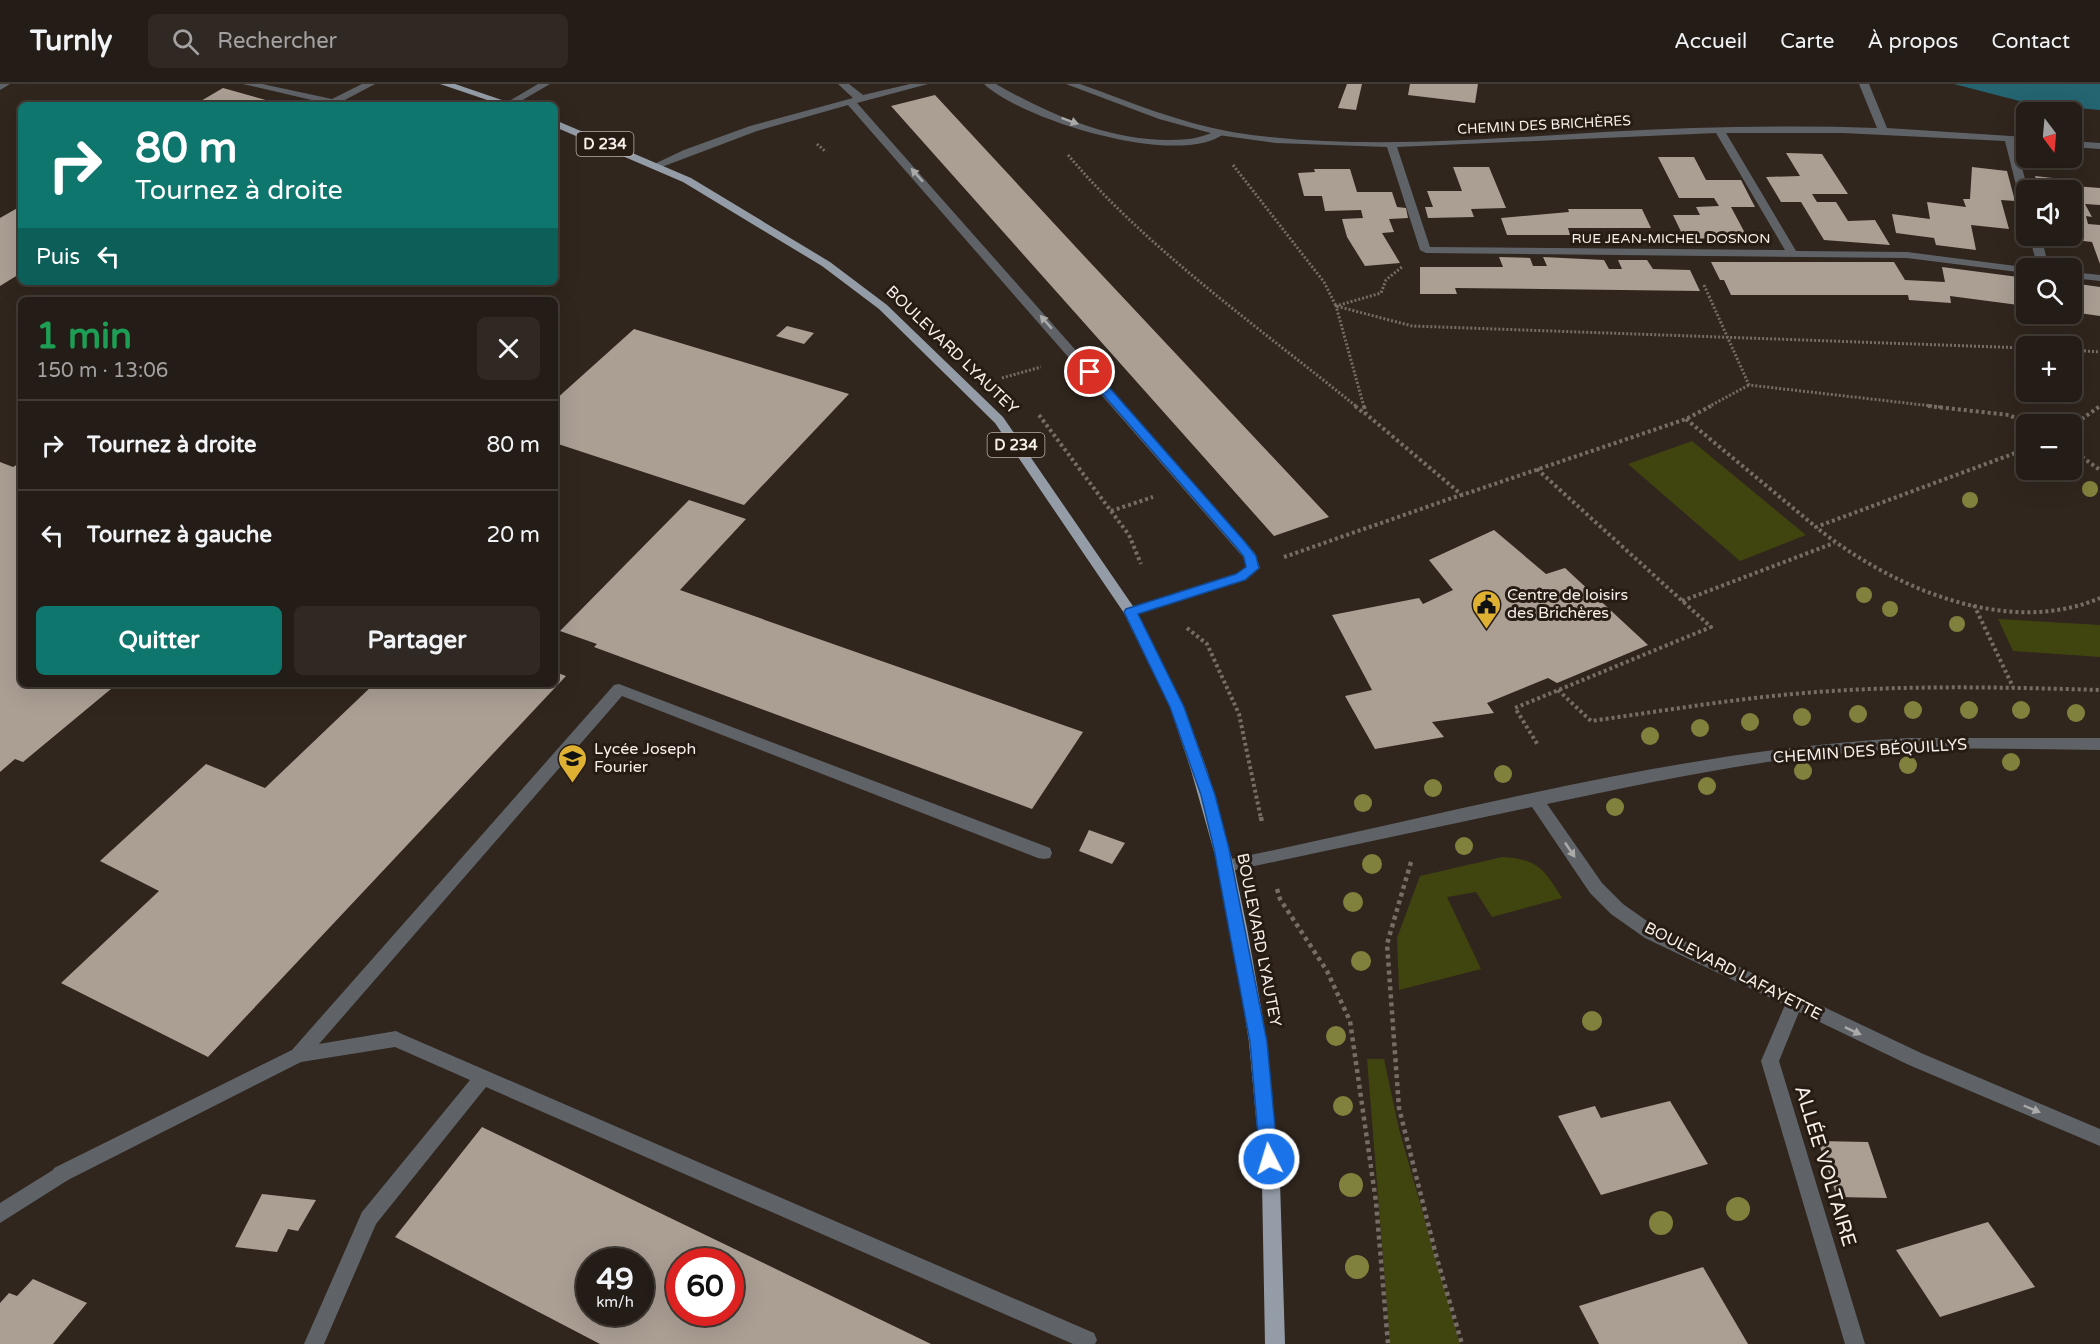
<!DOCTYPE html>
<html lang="fr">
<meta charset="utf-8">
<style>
:root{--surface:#241c16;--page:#302923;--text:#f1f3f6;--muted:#a3a1a1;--line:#413a35;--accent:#0f766e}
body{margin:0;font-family:"Varela Round",sans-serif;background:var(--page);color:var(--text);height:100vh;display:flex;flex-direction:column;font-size:22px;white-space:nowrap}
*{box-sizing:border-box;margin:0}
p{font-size:20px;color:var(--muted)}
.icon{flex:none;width:33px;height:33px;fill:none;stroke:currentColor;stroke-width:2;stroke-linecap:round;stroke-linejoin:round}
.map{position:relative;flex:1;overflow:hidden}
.side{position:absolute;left:18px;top:213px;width:540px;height:390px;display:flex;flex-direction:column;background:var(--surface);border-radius:9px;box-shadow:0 6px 24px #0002,0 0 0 2px var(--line)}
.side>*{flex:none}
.top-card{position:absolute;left:18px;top:18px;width:540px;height:183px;border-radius:9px;box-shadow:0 6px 24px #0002,0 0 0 2px var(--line);background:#0f766e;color:#fff;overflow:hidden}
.needle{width:39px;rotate:164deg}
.controls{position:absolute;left:2016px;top:18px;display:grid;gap:12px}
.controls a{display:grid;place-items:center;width:66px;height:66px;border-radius:9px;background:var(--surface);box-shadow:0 6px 24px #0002,0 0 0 2px var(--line);font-size:30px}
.speed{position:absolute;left:576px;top:1164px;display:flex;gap:12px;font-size:30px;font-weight:700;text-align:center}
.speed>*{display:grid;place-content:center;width:78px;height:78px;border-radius:50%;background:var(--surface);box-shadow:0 6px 24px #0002,0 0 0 2px var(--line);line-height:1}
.speed small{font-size:15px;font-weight:400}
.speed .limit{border:9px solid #d22;background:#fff;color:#111}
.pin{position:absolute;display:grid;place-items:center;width:51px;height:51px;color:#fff;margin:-26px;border:3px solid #fff;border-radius:50%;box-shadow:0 2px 6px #0007}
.me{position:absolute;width:66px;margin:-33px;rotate:355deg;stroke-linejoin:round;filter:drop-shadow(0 0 4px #0008)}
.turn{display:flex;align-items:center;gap:21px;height:126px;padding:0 18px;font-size:27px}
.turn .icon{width:78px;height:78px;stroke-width:2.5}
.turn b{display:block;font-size:42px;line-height:51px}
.then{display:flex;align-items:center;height:57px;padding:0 18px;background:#0003;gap:12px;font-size:22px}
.round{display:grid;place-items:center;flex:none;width:63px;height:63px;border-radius:9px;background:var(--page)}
.head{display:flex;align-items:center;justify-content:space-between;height:102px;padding:0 18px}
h1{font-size:36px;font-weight:800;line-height:45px;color:#1e9e55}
.button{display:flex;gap:12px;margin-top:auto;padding:12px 18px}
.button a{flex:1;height:69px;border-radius:9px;background:var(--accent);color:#fff;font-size:24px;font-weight:800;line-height:69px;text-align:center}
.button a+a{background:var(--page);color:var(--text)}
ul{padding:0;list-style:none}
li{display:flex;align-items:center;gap:18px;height:90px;padding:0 18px;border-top:2px solid var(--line)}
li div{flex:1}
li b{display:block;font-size:22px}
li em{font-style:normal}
header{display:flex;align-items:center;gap:36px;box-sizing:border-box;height:84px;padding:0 30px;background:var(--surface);border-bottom:2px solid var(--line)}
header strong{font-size:28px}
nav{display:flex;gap:33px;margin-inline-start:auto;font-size:21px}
.search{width:420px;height:54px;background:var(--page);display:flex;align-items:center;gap:15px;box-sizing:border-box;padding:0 21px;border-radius:9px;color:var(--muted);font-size:22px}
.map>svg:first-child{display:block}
.green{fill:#40440f}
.water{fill:#246571}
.building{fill:#ab9f94;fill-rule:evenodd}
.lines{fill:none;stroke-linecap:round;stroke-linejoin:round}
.path-far2{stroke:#766d66;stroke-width:3;stroke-dasharray:2 2;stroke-linecap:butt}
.path-far1{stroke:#766d66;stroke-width:4;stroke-dasharray:3 3;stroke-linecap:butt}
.path{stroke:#766d66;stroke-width:4.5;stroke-dasharray:4 4;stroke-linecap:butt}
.lane{fill:#5f6368;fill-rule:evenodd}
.street{fill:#5f6368;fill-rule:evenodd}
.primary{fill:#949da7;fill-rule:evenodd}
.tree{fill:#80813c}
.oneway{fill:#aaaaa9}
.route{fill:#1a73e8;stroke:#114b97;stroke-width:1.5}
.labels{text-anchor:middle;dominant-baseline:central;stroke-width:6;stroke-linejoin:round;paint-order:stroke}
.far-street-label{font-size:14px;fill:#f6f0ea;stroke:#261c14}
.shield{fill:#261c14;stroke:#b8b0aa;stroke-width:1.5}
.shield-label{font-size:15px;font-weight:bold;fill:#f6f0ea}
.street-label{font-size:16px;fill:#f6f0ea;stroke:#261c14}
.poi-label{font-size:16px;fill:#f6f0ea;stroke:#261c14;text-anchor:start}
.near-street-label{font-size:20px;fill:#f6f0ea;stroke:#261c14}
</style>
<header>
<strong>Turnly</strong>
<div class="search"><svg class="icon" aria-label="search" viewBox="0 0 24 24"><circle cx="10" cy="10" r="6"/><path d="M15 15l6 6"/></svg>Rechercher</div>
<nav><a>Accueil</a><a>Carte</a><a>À propos</a><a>Contact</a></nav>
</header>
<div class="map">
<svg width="2100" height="1260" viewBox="0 0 2100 1260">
<rect width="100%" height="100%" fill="#30261e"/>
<g class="green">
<polygon points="1692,357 1806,451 1740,477 1628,380"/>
<polygon points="1998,535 2100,541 2100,573 2013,567"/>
<path d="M1502 773C1537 775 1544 784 1562 814L1492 833 1476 808 1447 813 1481 885 1399 906 1397 854 1420 792Z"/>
<polygon points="1367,975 1384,975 1399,1045 1460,1260 1390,1260"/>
</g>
<polygon class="water" points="1954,0 2100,0 2100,26 2031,20"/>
<g class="building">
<polygon points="1347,0 1362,0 1356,26 1338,24"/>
<polygon points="1410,0 1478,0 1475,19 1408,11"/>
<polygon points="223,4 280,20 280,21 194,21"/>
<polygon points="935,11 1086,174 1329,433 1274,452 891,22"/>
<polygon points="1786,69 1822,70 1848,110 1812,110 1817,118 1836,118 1848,137 1875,136 1890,161 1824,156 1801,118 1781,118 1766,93 1800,92"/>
<polygon points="1658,73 1694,73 1706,96 1741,96 1755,123 1731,123 1746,151 1685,156 1673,131 1700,131 1696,123 1719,122 1714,114 1679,114"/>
<polygon points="1453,83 1489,83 1506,124 1471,125 1474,133 1428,134 1425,123 1433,123 1427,107 1462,107"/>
<polygon points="1972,83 2007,87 2015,117 2001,116 2009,145 1971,141 1976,166 1936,161 1934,154 1896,149 1892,130 1930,135 1927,118 1966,123 1963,115 1970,115"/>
<polygon points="1314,85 1350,85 1357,108 1392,108 1397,123 1406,124 1408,134 1389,135 1394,148 1382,149 1400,179 1365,182 1347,153 1342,135 1363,134 1361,126 1325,127 1322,112 1304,112 1298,89 1315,88"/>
<polygon points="2035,92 2070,96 2074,102 2100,104 2100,121 2085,120 2092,133 2086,132 2088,140 2100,141 2100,180 2092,158 2050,153 2072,152 2072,106 2040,106"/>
<polygon points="21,122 21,189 0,202 0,134"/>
<polygon points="1568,125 1642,125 1651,144 1568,144 1570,151 1507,151 1501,134 1569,128"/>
<polygon points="1499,173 1530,174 1533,182 1547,182 1543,173 1604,176 1609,185 1622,185 1618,176 1647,176 1653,185 1690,186 1700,207 1455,204 1457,210 1420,210 1420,183 1503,183"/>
<polygon points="1711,178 1894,178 1905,196 1945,198 1942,183 2026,194 2026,222 1950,212 1951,219 1909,216 1908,211 1731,211 1724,196 1720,196"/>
<polygon points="2072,199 2100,203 2100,232 2072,228"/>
<polygon points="787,242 814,249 804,260 776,252"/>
<polygon points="634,245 849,310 744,421 555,359 555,316"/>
<polygon points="0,378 13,383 21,378 21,600 117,600 23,678 15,675 0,688"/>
<polygon points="689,416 746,435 680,506 1083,648 1032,725 594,563 597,560 560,547"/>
<polygon points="1494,446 1546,490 1565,484 1648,561 1557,599 1548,594 1487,619 1494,629 1432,638 1444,653 1375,665 1345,612 1372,606 1332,531 1419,514 1423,520 1453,506 1429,476"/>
<polygon points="555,588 566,592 208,973 61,899 159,807 100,777 206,680 265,704 374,600 555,600"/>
<polygon points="1089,746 1125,759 1112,780 1079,767"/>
<polygon points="1670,1017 1708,1080 1601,1111 1558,1032 1595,1022 1601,1034"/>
<path d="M482 1043 931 1260H600L395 1153ZM590 1178H640V1228H590ZM680 1178H730V1228H680Z"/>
<polygon points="1818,1057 1868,1058 1887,1114 1837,1113"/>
<polygon points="262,1110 316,1116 298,1147 288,1145 277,1168 235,1163"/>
<polygon points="1988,1138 2035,1203 1940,1233 1896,1166"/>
<polygon points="1703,1183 1748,1260 1599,1260 1579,1222"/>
<polygon points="33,1195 87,1219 53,1260 0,1260 0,1219 9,1209 17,1212"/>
</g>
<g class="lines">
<g class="path-far2">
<polyline points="817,60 826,68"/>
<path d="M1068 71C1147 165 1261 245 1357 323"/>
<polyline points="1233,81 1324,198 1336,222 1412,242 2026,264"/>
<polyline points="1704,201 1749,301 1941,323"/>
<polyline points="2072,266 2100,268"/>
<polyline points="1002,294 1041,283"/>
<polyline points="1364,323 1336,222 1381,209 1386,196 1403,182"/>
<polyline points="1708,323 1749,301"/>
</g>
<g class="path-far1">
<polyline points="1355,322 1365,330"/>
<polyline points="1364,322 1366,330 1462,411 1686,335 1711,322"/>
<polyline points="1928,322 2009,331 2028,340"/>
<polyline points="1039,331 1129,451 1141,480"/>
<polyline points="1686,335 1816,443"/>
<polyline points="2072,342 2100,322"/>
<path d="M2026 365 1816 443C1890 503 2007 554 2100 514"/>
<polyline points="2072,366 2100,386"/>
<polyline points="1537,385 1711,543 1515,624 1538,661"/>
<polyline points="1111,427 1153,413"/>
<polyline points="1284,473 1461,411"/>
<polyline points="1682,517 1834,459"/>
<polyline points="1974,521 2013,603"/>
<polyline points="1187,544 1207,560 1239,630 1261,735"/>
<path d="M1558 606 1591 637C1662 627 1732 615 1804 609 1902 601 2001 603 2100 606"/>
</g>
<g class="path">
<polyline points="1261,733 1262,740"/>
<polyline points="1411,778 1387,860 1399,1024 1436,1171 1462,1260"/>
<polyline points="1277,805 1280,815 1327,887 1350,937 1376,1118 1388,1260"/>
</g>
<g class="lane">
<polygon points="243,0 262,0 332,15 362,0 375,0 343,17 352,21 333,21"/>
<path d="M984 0H996C1053 33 1122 62 1189 55 1200 54 1210 49 1220 46L1225 49C1180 85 1022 36 984 0Z"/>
<polygon points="619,600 1050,764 1052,769 1050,774 1044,775 1038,774 622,612 319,960 396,947 402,950 1094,1249 1097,1256 1095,1260 1073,1260 486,1003 376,1140 324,1260 304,1260 362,1128 470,996 395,963 301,978 68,1096 61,1099 54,1096 52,1090 54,1084 292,966 614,601"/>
</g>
<g class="street">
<polygon points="0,0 10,0 0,6"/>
<polygon points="538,0 550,0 514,21 504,20"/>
<polygon points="838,0 849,0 863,11 910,0 928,0 857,19 1255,469 1260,484 1246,496 1135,531 1125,531 1123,528 1125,525 1236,490 1246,483 1243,473 848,21 757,47 659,84 650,82 684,66 750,42 853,14"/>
<path d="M1066 0H1080C1130 18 1180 39 1232 48 1349 67 1486 55 1604 48 1695 43 1786 41 1877 44L1859 0H1869L1887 44 2026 53V59L2015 58 2028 106 2026 124 2021 121 2005 57 1843 49H1726L1796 167 1907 168 2031 184H2026V189L1907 174 1426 169 1420 166 1387 63 1276 59 1218 51 1159 35ZM1716 49 1785 166 1430 163 1397 63Z"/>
<polygon points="2072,57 2100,59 2100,65 2072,63"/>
<polygon points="2029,152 2041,152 2049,184 2038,184"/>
<polygon points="2072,188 2100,191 2100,197 2072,194"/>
<path d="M1910 654H2100V666C2012 665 1923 662 1835 670 1738 679 1642 700 1547 720L1602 799 1623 820 1657 844 1921 969 2100 1045V1062L1909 981 1799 928 1779 977 1865 1260H1845L1761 977 1785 921 1645 854 1611 830 1590 809 1532 723 1226 788 1220 787 1218 782 1220 777 1226 776C1449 731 1682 664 1910 654Z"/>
<polygon points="61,1081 68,1084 70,1090 68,1096 0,1139 0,1119"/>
</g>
<g class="primary">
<polygon points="440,0 455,0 517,21 502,21"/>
<polygon points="555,36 691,94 830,178 887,221 1003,333 1137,528 1184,623 1207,686 1234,782 1247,844 1267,958 1280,1098 1285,1260 1265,1260 1262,1098 1249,958 1231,844 1218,782 1191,686 1170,623 1124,529 995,339 879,225 822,182 683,98 555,43"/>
</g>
</g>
<g class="tree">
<circle cx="2090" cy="405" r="8"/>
<circle cx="1970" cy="416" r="8"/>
<circle cx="1864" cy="511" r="8"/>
<circle cx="1890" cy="525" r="8"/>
<circle cx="1957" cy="540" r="8"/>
<circle cx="1913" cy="626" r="9"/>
<circle cx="1969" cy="626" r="9"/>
<circle cx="2021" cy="626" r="9"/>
<circle cx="2076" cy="629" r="9"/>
<circle cx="1858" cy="630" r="9"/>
<circle cx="1802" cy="633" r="9"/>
<circle cx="1750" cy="638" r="9"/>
<circle cx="1700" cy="644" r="9"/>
<circle cx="1650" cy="652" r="9"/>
<circle cx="2011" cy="678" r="9"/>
<circle cx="1908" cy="681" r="9"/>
<circle cx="1803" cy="687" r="9"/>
<circle cx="1503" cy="690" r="9"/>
<circle cx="1707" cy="702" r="9"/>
<circle cx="1433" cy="704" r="9"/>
<circle cx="1363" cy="719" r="9"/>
<circle cx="1615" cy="723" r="9"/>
<circle cx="1464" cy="762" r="9"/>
<circle cx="1372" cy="780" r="10"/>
<circle cx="1353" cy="818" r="10"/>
<circle cx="1361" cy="877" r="10"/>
<circle cx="1592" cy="937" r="10"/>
<circle cx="1336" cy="952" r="10"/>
<circle cx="1343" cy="1022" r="10"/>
<circle cx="1351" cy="1101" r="12"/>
<circle cx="1738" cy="1125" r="12"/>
<circle cx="1661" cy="1139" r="12"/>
<circle cx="1357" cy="1183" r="12"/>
</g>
<defs><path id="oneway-solid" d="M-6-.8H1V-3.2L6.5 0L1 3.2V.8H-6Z" transform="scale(1.5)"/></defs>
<g class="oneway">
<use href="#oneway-solid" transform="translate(1070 37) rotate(20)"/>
<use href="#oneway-solid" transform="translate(917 91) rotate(-131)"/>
<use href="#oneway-solid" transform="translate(1046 238) rotate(-131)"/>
<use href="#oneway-solid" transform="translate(1570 766) rotate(56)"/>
<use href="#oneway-solid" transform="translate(1853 947) rotate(25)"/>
<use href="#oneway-solid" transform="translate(2032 1025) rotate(23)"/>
</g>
<polygon class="route" points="1090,285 1094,286 1245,458 1256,472 1259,484 1245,496 1138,530 1184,623 1215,711 1229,765 1267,958 1278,1075 1275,1081 1269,1083 1263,1081 1260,1075 1250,958 1214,765 1201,711 1170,623 1124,528 1126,525 1236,490 1246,483 1244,473 1237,464 1086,291 1086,286"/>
<defs>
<symbol id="civic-pin" viewBox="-11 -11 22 30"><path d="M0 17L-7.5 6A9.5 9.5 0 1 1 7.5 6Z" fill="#deb133" stroke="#261c14"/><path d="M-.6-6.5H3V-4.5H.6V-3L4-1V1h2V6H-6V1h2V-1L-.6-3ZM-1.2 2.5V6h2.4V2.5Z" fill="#111"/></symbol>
<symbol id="school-pin" viewBox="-11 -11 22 30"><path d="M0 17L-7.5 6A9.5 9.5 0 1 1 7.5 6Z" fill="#deb133" stroke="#261c14"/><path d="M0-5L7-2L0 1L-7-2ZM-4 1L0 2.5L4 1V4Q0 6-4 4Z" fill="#111"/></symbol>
</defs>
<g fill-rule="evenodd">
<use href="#civic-pin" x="1470" y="504" width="33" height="45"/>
<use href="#school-pin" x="556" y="658" width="33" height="45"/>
</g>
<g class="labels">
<g class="far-street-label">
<text transform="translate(1544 41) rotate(-3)">CHEMIN DES BRICHÈRES</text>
<text x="1671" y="154">RUE JEAN-MICHEL DOSNON</text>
</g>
<g class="shield">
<rect x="576.5" y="48" width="57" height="24" rx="4.5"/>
<rect x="987.5" y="349" width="57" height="24" rx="4.5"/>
</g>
<g class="shield-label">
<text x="605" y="60">D 234</text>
<text x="1016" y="361">D 234</text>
</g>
<g class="street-label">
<text transform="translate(952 266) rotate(44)">BOULEVARD LYAUTEY</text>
<text transform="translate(1870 667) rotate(-4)">CHEMIN DES BÉQUILLYS</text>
<text transform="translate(1259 856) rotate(79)">BOULEVARD LYAUTEY</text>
<text transform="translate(1733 887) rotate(27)">BOULEVARD LAFAYETTE</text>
</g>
<g class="poi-label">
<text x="1507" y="511">Centre de loisirs<tspan x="1507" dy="18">des Brichères</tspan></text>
<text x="594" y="665">Lycée Joseph<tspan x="594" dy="18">Fourier</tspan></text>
</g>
<g class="near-street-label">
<text transform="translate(1825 1082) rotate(73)">ALLÉE VOLTAIRE</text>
</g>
</g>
</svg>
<div class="controls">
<a><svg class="needle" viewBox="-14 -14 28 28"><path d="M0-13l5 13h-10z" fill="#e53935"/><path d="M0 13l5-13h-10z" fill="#a3a1a1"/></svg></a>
<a><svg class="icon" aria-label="sound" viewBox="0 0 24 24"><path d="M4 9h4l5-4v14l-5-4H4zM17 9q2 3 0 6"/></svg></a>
<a><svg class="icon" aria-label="search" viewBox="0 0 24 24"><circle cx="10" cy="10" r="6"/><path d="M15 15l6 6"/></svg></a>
<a>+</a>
<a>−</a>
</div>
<div class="speed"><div>49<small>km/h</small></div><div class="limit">60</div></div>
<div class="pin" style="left:1090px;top:288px;background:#d93025"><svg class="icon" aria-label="arrive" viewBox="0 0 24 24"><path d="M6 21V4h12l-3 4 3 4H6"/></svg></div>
<svg class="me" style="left:1269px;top:1075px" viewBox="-20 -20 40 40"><circle r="17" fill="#1a73e8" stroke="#fff" stroke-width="3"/><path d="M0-11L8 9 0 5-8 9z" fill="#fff"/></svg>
<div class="top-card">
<div class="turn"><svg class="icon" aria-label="right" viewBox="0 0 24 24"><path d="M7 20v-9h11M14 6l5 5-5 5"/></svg><div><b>80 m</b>Tournez à droite</div></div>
<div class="then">Puis<svg class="icon" aria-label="left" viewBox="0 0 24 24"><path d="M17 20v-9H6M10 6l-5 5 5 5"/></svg></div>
</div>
<section class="side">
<div class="head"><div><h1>1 min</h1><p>150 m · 13:06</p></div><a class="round"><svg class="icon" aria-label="close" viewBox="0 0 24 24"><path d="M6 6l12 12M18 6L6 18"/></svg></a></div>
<ul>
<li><svg class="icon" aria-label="right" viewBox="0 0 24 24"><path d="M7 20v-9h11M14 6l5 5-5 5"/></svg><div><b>Tournez à droite</b></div><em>80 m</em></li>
<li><svg class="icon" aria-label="left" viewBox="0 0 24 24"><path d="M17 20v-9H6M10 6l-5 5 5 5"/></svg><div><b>Tournez à gauche</b></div><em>20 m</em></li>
</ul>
<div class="button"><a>Quitter</a><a>Partager</a></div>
</section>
</div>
